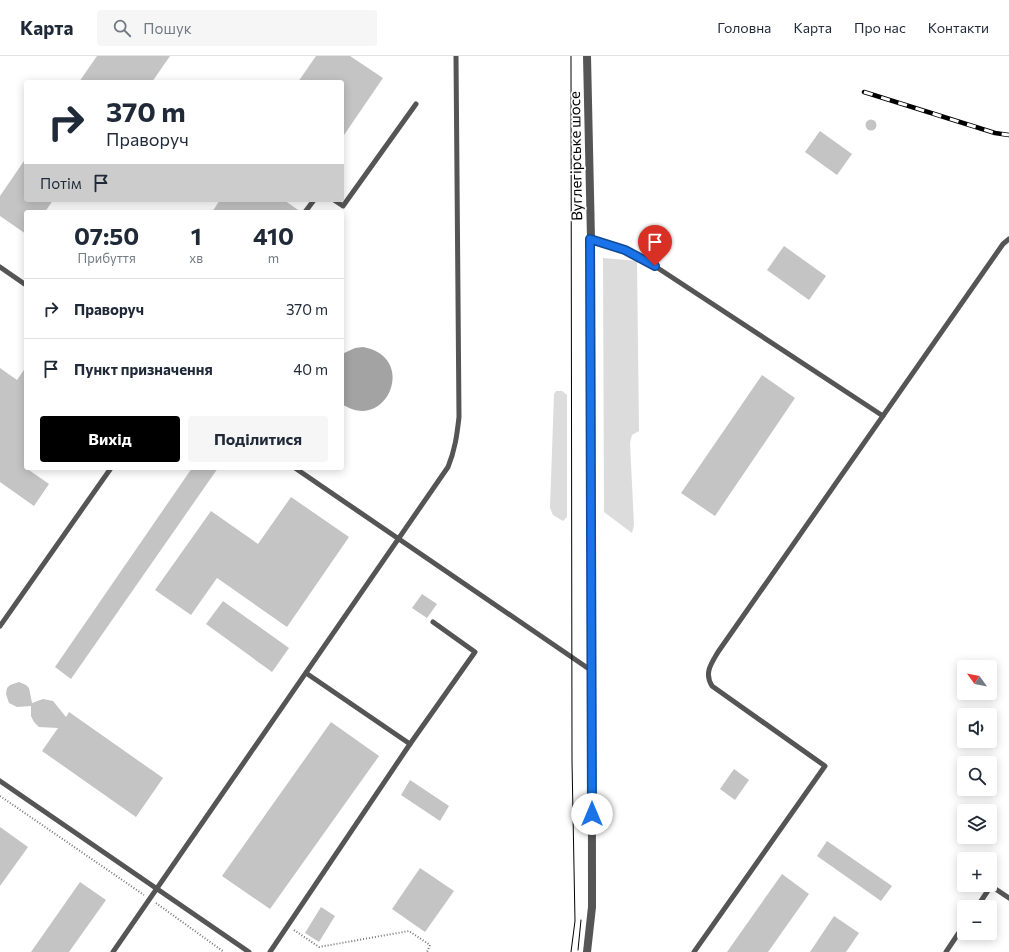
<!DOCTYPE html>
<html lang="uk">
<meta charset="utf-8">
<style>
:root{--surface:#fff;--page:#f6f6f7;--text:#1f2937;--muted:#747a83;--line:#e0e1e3;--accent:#000}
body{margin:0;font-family:Commissioner,sans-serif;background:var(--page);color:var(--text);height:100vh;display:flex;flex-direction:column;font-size:15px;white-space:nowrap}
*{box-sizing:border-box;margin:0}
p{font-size:13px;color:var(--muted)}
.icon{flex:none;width:22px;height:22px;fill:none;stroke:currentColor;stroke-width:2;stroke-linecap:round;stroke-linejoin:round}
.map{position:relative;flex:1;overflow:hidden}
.details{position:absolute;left:24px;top:154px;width:320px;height:260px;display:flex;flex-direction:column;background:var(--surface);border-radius:4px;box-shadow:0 2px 10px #0003}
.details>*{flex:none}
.hud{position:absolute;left:24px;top:24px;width:320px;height:122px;border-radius:4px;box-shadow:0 2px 10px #0003;background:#fff;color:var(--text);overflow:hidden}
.needle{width:26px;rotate:303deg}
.tools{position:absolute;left:957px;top:604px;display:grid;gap:8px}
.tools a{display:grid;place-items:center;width:40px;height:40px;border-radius:4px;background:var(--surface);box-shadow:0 2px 10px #0003;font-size:20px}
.pin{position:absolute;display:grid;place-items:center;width:34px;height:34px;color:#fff;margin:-41px -17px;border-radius:50% 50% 50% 0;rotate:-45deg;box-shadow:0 0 4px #0007}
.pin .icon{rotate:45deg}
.me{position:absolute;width:44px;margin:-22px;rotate:0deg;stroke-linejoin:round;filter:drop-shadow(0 0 3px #0008)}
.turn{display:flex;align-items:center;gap:14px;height:84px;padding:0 16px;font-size:18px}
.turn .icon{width:52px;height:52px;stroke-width:2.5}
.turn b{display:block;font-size:28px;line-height:34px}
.then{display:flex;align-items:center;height:38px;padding:0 16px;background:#0003;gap:8px;font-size:15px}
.eta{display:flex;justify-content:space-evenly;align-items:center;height:68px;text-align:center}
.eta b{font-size:24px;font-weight:700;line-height:28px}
.primary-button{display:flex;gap:8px;margin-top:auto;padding:8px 16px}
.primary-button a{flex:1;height:46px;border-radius:4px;background:var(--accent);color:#fff;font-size:16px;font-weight:700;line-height:46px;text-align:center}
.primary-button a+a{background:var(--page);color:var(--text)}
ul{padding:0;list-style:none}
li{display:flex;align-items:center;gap:12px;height:60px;padding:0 16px;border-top:1px solid var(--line)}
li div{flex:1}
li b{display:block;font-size:15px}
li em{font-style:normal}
header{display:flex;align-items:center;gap:24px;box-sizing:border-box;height:56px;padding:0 20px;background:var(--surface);border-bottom:1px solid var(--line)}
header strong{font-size:19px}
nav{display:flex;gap:22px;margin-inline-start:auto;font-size:14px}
.search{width:280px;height:36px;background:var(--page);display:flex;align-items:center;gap:10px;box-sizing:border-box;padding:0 14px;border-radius:4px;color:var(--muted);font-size:15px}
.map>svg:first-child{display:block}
.green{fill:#dcdcdc}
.water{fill:#a3a3a3}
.building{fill:#c4c4c4}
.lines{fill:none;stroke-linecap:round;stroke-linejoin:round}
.path{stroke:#777;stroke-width:2;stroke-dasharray:1 2;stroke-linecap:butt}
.service{stroke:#555;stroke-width:5}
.tertiary{stroke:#555;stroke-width:8}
.tram{stroke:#000;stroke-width:1}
.rail-casing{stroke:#000;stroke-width:4.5}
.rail{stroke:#fff;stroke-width:3;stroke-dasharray:9;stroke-linecap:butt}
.route-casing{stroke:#114b97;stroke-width:10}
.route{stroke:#1a73e8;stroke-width:7}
.labels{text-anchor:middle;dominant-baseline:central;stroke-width:3.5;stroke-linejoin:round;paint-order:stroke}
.street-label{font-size:15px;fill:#000;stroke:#fff}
</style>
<header>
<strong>Карта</strong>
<div class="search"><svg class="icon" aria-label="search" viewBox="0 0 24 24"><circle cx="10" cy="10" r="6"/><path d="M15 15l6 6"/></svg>Пошук</div>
<nav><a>Головна</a><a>Карта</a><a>Про нас</a><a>Контакти</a></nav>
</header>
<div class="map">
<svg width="1009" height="896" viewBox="0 0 1009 896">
<rect width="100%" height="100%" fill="#fff"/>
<g class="green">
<polygon points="603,202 637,205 639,375 632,379 630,387 634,469 632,477 604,456"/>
<polygon points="556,335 562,335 567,339 567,461 563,465 553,459 550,452 554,338"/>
</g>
<path class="water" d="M363 291C419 301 386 378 342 348V298L355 292Z"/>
<g class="building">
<polygon points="97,0 170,0 152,26 79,26"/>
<polygon points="316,0 350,0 383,22 342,82 342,26 298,26"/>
<circle cx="871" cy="69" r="5.5"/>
<polygon points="820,75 852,98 837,119 805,96"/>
<polygon points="26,102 26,144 53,144 45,156 26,156 26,178 0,160 0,140"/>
<polygon points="220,144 284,144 301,156 212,156"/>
<polygon points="784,190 826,220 809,244 767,214"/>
<polygon points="26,311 26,412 49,428 34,450 0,426 0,312 17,324"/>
<polygon points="762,319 795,342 715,460 681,437"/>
<polygon points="192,412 218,412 71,623 55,611"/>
<polygon points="291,441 349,481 287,571 217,522 191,559 155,534 211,455 258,488"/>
<polygon points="422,538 437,548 427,562 412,552"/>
<polygon points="223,545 289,592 272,616 206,568"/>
<polygon points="19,626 26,629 29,632 32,647 43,643 53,645 66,661 69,656 163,722 136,761 42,695 58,672 39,671 34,666 31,660 31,650 17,651 9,647 6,638 7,632 10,629"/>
<polygon points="331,666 379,700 270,853 222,820"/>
<polygon points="734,713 749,724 735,744 720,733"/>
<polygon points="410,724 449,750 440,765 401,739"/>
<polygon points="0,771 28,791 0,830"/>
<polygon points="827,785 892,830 881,845 817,800"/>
<polygon points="420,812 454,835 425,876 392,853"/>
<polygon points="782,818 809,838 768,896 727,896"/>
<polygon points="80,826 106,844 69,896 31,896"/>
<polygon points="321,851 335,860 319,886 305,877"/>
<polygon points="834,860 859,877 846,896 810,896"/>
</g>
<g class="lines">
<g class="path">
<polyline points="0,740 144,839"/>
<polyline points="156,847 224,896"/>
<polyline points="294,874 319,891 409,875 430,889 427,896"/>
</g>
<g class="service">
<polyline points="334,144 343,150 416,48"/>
<polyline points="305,156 314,144"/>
<polyline points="591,183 614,190 641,201 883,360"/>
<polyline points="0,211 26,229"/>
<polyline points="295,412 592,615"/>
<polyline points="0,570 111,412"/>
<polyline points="306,617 410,688"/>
<polyline points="0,725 249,896"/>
<polyline points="977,851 991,830 1009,842"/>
<path d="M113 896 448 411C455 394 457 379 459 361L456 0"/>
<polyline points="270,896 410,688 475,596 433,566"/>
<path d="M694 896 825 710 712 630C704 617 711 608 718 596L1003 188 1009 183"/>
<polyline points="946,896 964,869"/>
</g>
<polyline class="tertiary" points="587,896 592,851 592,821 591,183 587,0"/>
<g class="tram">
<polyline points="571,0 572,705 575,865 571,896"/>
<polyline points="578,894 581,864"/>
</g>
<defs>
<polyline id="rail" points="864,36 995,77 1009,79"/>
</defs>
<use href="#rail" class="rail-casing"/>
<use href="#rail" class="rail"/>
</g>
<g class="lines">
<defs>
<polyline id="route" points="592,758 590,183 625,194 655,210"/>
</defs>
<use href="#route" class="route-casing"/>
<use href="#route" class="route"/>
</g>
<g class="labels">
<g class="street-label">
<text transform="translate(575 100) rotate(-91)">Вуглегірське шосе</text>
</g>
</g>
</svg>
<div class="tools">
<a><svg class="needle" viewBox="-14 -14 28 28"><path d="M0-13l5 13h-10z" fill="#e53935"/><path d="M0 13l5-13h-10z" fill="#747a83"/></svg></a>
<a><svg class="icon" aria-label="sound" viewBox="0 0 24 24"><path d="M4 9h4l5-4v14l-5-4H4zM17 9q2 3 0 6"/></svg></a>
<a><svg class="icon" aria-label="search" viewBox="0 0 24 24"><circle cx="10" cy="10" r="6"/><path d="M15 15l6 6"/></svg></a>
<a><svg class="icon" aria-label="layers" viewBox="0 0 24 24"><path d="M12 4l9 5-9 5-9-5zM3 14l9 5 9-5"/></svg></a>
<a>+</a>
<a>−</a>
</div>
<div class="pin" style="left:655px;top:210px;background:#d93025"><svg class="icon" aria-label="arrive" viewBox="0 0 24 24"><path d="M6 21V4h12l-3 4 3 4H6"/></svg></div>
<svg class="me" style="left:592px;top:758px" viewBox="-20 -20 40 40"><circle r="19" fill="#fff"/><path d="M0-13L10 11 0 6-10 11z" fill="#1a73e8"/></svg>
<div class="hud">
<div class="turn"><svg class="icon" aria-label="right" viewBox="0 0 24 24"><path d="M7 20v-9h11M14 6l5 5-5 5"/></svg><div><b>370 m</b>Праворуч</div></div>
<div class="then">Потім<svg class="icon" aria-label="arrive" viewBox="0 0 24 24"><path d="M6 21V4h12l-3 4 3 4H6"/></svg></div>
</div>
<section class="details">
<div class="eta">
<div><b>07:50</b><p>Прибуття</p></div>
<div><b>1</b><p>хв</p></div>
<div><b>410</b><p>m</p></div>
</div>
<ul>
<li><svg class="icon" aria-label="right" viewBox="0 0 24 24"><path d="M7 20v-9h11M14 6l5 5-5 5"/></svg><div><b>Праворуч</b></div><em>370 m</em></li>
<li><svg class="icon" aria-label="arrive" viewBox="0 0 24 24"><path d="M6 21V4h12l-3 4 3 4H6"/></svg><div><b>Пункт призначення</b></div><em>40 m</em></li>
</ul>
<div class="primary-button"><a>Вихід</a><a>Поділитися</a></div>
</section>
</div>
